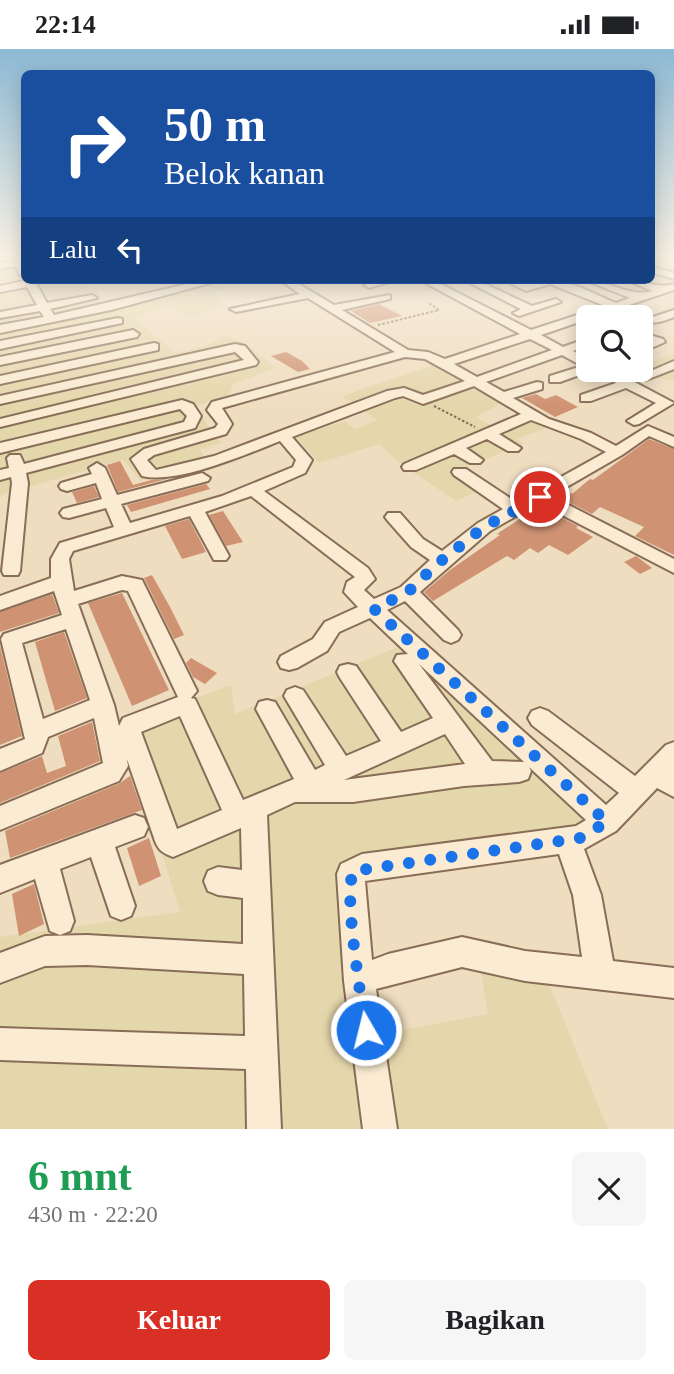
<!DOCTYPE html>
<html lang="id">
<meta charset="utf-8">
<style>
:root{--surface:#fff;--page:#f6f6f6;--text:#202124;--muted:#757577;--accent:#d93025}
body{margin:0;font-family:Georgia,serif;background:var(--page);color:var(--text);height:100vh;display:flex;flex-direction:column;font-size:26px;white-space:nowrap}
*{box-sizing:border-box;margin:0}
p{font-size:23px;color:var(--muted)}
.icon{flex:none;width:38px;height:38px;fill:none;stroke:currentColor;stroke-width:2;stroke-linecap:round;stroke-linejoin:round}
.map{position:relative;height:1080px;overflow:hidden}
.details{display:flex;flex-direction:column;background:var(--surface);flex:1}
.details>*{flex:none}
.guide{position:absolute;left:21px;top:21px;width:634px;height:214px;border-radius:10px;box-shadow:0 4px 18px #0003;background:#1a4fa0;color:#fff;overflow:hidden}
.buttons{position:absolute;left:576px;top:256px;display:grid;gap:14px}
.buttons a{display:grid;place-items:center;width:77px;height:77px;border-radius:10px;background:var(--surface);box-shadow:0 4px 18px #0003;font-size:35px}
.pin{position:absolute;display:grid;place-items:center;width:60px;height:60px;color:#fff;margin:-30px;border:4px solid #fff;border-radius:50%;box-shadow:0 2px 7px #0007}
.me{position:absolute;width:77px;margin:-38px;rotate:352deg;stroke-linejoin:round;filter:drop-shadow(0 0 5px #0008)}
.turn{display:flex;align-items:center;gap:24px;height:147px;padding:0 28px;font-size:32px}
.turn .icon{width:91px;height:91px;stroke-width:2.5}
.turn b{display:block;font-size:49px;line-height:60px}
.then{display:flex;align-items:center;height:66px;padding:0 28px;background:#0003;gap:14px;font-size:26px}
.round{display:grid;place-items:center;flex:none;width:74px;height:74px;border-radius:10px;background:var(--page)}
.overview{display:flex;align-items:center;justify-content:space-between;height:119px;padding:0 28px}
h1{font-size:42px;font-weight:600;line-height:52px;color:#1e9e55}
.button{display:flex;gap:14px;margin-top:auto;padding:14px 28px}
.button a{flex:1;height:80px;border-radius:10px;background:var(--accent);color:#fff;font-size:28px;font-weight:600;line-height:80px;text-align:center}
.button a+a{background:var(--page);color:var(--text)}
.status{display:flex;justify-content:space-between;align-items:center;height:49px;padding:0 35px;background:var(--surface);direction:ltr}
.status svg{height:19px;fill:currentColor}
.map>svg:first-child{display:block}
.farmland{fill:#e5d7ac}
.building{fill:#cf9273}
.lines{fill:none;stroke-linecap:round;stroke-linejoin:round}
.minor-casing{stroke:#886d57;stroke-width:4}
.path{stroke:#886d57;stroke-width:2;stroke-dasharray:2.5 2;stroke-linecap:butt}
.minor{fill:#faebd2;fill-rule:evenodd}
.route{stroke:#1a73e8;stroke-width:12;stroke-dasharray:0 21.6}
</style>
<div class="status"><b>22:14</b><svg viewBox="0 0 49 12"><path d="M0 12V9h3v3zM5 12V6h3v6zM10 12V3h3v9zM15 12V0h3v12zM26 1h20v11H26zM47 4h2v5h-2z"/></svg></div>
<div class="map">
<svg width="674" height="1080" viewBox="0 0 674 1080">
<rect width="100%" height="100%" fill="#efddbf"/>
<g class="farmland">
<polygon points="0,207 24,207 24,231 111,231 90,236 104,252 149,243 155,247 179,240 168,231 258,231 210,244 225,257 190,268 168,257 133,269 176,304 204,297 225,287 243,293 276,319 234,334 228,347 194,357 221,394 200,400 206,413 141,432 123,411 0,446"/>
<polygon points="674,304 674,332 628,323 640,320 641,317"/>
<polygon points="440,314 505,352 476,368 492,377 525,363 549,378 517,390 524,395 458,421 481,441 456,452 398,413 379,395 319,414 296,388 344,372 355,380 377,371 342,347"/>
<polygon points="400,597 605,779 347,822 365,988 488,965 481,923 541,915 608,1080 0,1080 0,888 180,863 123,676 231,636 235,665"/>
</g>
<g class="building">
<polygon points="379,255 402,267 370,274 351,262"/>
<polygon points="286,303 302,312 310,320 298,323 271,307"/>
<polygon points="536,345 545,350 556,346 578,358 555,368 522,349"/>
<polygon points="649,390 674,400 674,506 635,487 644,478 600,458 592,465 560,449 568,443 572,445 590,430 593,431"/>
<polygon points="120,412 133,436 151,431 167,430 118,443 107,416"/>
<polygon points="206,435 210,440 131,463 127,456"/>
<polygon points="94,437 99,448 77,454 72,443"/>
<polygon points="539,457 578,477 576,479 593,488 568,506 549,496 538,504 530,499 514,511 507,507 433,552 424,543 450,521 500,486 497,485"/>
<polygon points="223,462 230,473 243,493 226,497 209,466"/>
<polygon points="189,470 206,503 182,510 165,477"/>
<polygon points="636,507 652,519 640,525 624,513"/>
<polygon points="152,526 170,558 184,586 174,590 144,529"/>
<polygon points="122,544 169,641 132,657 88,554"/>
<polygon points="52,545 59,564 0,583 0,563"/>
<polygon points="64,583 87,649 55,662 35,593"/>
<polygon points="0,597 22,687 0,696"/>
<polygon points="191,609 203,616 217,624 205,635 193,628 186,614"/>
<polygon points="92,673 100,712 0,754 0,724 42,707 47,724 66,717 58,687"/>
<polygon points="130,727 142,761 10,809 5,782 120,734"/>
<polygon points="149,789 161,827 139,837 127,799"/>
<polygon points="34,835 44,875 19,887 12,845"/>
</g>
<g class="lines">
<defs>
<g id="minor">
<polygon points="18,211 24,217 24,227 20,226 15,217 0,220 0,214"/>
<polygon points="651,217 674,224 674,230 651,223"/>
<polygon points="24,229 35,232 47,254 92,246 97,249 50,260 54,266 204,231 221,231 111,261 0,284 0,276 44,268 40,262 0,269 0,263 37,256 27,238 0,243 0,237 24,232"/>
<path d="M280 231H292L334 256 390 246V250L342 261 408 301 428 303 445 310 520 285 420 231H433L531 281 605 257 550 235 526 242 504 231H517L527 235C563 225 582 240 616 254L630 249 585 231C608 231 630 249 652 242L626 231C646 231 656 240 674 235V241L626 257 653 268 674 261V268C661 273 654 276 640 271V268H632L615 261 588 268V270L541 286 563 298 588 289V297L573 302 588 310V320H610L674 354 639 375 634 376 627 372 656 354 626 339 591 352H581V346L616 334 593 321 560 333H550V327L582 317 562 306 486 333 504 343 537 333 542 334V340L513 349 549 370 591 384 616 397 648 377 674 388V398L649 387 622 406 551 447 674 510V524L539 454 490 482 420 543 458 581 461 586 458 591 451 594 444 591 405 552 387 561 606 756 619 744 532 676 528 669 532 662 540 659 548 662 635 727 666 696 674 693V748L657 739 616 782 584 800 601 846 613 912 674 919V949L525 932 462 918 376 940 397 1080H363L344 932 337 825 341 815 362 805 576 777 586 771 529 718 531 722 528 730 519 733 464 737 353 753H295L267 766 281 1080H247L246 1020 0 1011V979L245 987 244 925 87 916 45 917 0 934V904L45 887 87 886 243 895V849L218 846 208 842 204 832 208 822 218 818 242 821 241 779 173 808C163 804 159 802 155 792L127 710 128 717 119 732 0 781V757L103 714 94 669 48 688 42 704 0 722V700L25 690 1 590 4 585 62 566 54 542 0 561V547L51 529V510L60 494 114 478 106 459 69 469 63 468 60 464 63 460 102 450 96 434 67 442 61 440 59 437 61 434 92 425 89 419 97 414 105 419 117 446 202 424 210 429 208 432 121 455 130 474 222 447 293 418 296 411 280 392C247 405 176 436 142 427L131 410 144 400 215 379 218 375 207 361 212 353 395 303 308 249 236 263 230 260 300 245ZM530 290 552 301 477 328 454 315ZM405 308 425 310 465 332 423 346 404 339 387 342 214 407 156 421 147 411 154 406 226 385 232 375 222 359ZM474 337 521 365 404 415 402 418 404 421H416L454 405 470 414H480L483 411 466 399 487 390 508 402H518L521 399 499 385 531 371 581 390 606 403 516 453 466 420H454L452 423 454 426 503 460 478 474 442 502 423 490 400 464H388L385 468 388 472 411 498 430 511 401 538 374 550 364 541 375 530 368 519 264 442 305 424 312 411 292 388 395 349 403 347 423 355ZM251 447 355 528 347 533 344 543 358 558 325 573 313 590 281 607 278 613 281 619 289 621 297 619 327 602 339 583 370 569 408 605 397 606 394 612 433 669 401 683 356 617 348 615 340 617 337 623 340 629 381 692 346 707 303 641 295 638 287 641 284 647 325 716 315 721 275 653 267 651 259 653 256 660 294 730 243 751 195 650 191 649 197 642 142 531 122 527 74 542 69 510 73 502 190 467 214 511H226L229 507 205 463ZM122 541 128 542 178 648 123 669 119 677 114 656 78 555ZM66 580 90 651 43 670 22 594ZM419 615 524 713 492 712ZM180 667 222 761 177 780 141 683ZM445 685 465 715 344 731ZM559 805 573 846 582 908 525 902 462 888 388 905 372 911 365 832Z"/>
<polygon points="377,231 395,231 369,239 364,236"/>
<polygon points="464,231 477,231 532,257 556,250 561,253 519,267 513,264 521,260"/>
<polygon points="118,269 122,270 122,274 0,300 0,292"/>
<polygon points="133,281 139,285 137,288 0,316 0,308"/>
<polygon points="640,283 663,290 665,293 640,304 640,296 648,293 640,290"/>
<polygon points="154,294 158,295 158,301 0,335 0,327"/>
<polygon points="235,295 245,297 258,313 256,316 0,378 0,370 244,311 235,303 0,355 0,347"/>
<polygon points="674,312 674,320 646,331 639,327"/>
<polygon points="182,351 193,355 201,367 195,379 26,424 28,434 20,522 18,526 4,526 2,522 12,434 11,428 0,431 0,421 9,419 7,409 10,406 20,406 24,415 184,373 187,367 180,360 0,404 0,394"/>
<polygon points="135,766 144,769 148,778 144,787 115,798 135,857 131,867 121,871 111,867 91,808 60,820 74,872 70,882 60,886 50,882 35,830 0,844 0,816"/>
</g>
</defs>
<use href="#minor" class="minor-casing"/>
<g class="path">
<polyline points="378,276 439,261 429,254"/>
<polyline points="434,357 475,378"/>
</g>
<use href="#minor" class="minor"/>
</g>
<linearGradient id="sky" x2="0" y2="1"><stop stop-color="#8cb9d4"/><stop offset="0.58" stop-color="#f8f0e2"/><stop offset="1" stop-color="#f8f0e2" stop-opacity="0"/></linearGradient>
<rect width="674" height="359" fill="url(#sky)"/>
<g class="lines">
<path class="route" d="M366 981C362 954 342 839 354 822L580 789 607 773 374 560 408 543 436 516 484 478 540 448"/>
</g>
</svg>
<div class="buttons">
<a><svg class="icon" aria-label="search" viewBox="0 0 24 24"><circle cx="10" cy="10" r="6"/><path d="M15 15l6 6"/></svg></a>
</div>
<div class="pin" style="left:540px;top:448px;background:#d93025"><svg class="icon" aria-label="arrive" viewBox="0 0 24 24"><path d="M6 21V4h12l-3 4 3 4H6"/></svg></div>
<svg class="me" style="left:366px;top:981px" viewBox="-20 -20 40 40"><circle r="17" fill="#1a73e8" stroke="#fff" stroke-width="3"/><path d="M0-11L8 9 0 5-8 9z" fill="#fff"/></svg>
<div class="guide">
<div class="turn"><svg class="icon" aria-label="right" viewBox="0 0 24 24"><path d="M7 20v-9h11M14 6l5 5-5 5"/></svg><div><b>50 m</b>Belok kanan</div></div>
<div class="then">Lalu<svg class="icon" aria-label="left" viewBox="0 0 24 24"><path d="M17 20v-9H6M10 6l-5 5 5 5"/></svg></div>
</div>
</div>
<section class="details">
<div class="overview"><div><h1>6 mnt</h1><p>430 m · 22:20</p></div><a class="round"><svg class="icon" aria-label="close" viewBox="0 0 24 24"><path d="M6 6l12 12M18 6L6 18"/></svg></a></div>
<div class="button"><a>Keluar</a><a>Bagikan</a></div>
</section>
